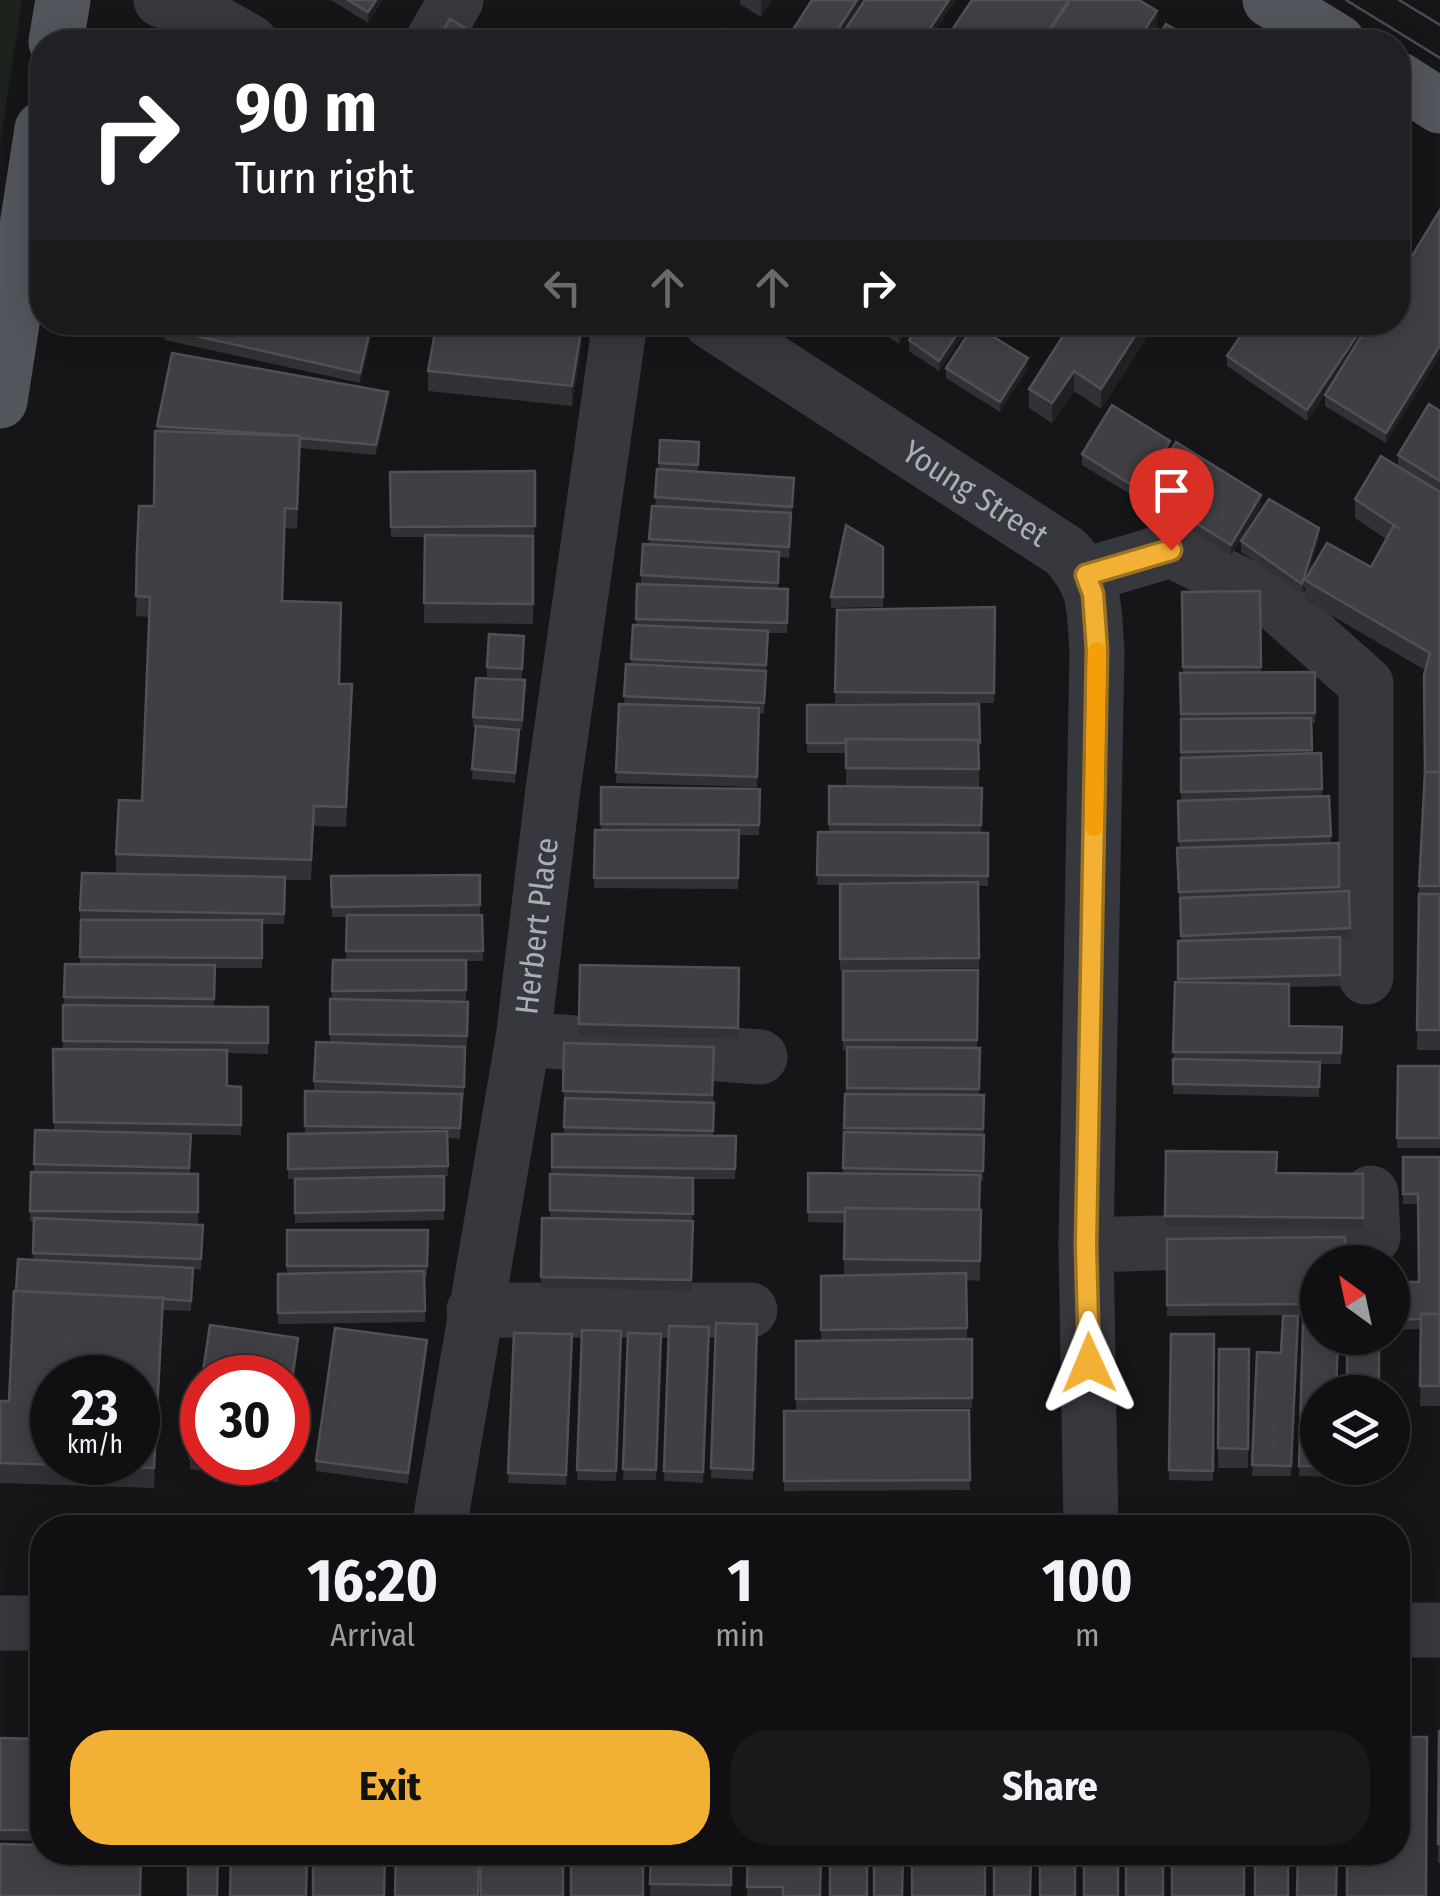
<!DOCTYPE html>
<style>
:root{--surface:#101012;--page:#19191b;--text:#f1f3f6;--muted:#9c9d9f;--line:#303032;--accent:#f2b134}
body{margin:0;font-family:"Fira Sans Condensed",sans-serif;background:var(--page);color:var(--text);height:100vh;display:flex;flex-direction:column;font-size:38px;white-space:nowrap}
*{box-sizing:border-box;margin:0}
p{font-size:32px;color:var(--muted)}
.icon{flex:none;width:55px;height:55px;fill:none;stroke:currentColor;stroke-width:2;stroke-linecap:round;stroke-linejoin:round}
.map{position:relative;flex:1;overflow:hidden}
.details{position:absolute;left:30px;top:1515px;width:1380px;height:350px;display:flex;flex-direction:column;background:var(--surface);border-radius:40px;box-shadow:0 5px 25px #0003,0 0 0 2px var(--line)}
.details>*{flex:none}
.guide{position:absolute;left:30px;top:30px;width:1380px;height:305px;border-radius:40px;box-shadow:0 5px 25px #0003,0 0 0 2px var(--line);background:#202124;color:#fff;overflow:hidden}
.needle{width:65px;rotate:327deg}
.tools{position:absolute;left:1300px;top:1245px;display:grid;gap:20px}
.tools a{display:grid;place-items:center;width:110px;height:110px;border-radius:50%;background:var(--surface);box-shadow:0 5px 25px #0003,0 0 0 2px var(--line);font-size:50px}
.speed{position:absolute;left:30px;top:1355px;display:flex;gap:20px;font-size:50px;font-weight:700;text-align:center}
.speed>*{display:grid;place-content:center;width:130px;height:130px;border-radius:50%;background:var(--surface);box-shadow:0 5px 25px #0003,0 0 0 2px var(--line);line-height:1}
.speed small{font-size:25px;font-weight:400}
.speed .limit{border:15px solid #d22;background:#fff;color:#111}
.pin{position:absolute;display:grid;place-items:center;width:85px;height:85px;color:#fff;margin:-102px -42px;border-radius:50% 50% 50% 0;rotate:-45deg;box-shadow:0 0 10px #0007}
.pin .icon{rotate:45deg}
.me{position:absolute;width:110px;margin:-55px;rotate:359deg;stroke-linejoin:round;filter:drop-shadow(0 0 8px #0008)}
.turn{display:flex;align-items:center;gap:35px;height:210px;padding:0 40px;font-size:45px}
.turn .icon{width:130px;height:130px;stroke-width:2.5}
.turn b{display:block;font-size:70px;line-height:85px}
.lanes{display:flex;align-items:center;height:95px;padding:0 40px;background:#0003;justify-content:center;gap:50px;direction:ltr}
.lanes .off{opacity:.35}
.eta{display:flex;justify-content:space-evenly;align-items:center;height:170px;text-align:center}
.eta b{font-size:60px;font-weight:700;line-height:70px}
.button{display:flex;gap:20px;margin-top:auto;padding:20px 40px}
.button a{flex:1;height:115px;border-radius:40px;background:var(--accent);color:#111;font-size:40px;font-weight:700;line-height:115px;text-align:center}
.button a+a{background:var(--page);color:var(--text)}
.map>svg:first-child{display:block}
.green{fill:#1c231d}
.lines{fill:none;stroke-linecap:round;stroke-linejoin:round}
.minor{stroke:#37383d;stroke-width:55}
.major{stroke:#53555c;stroke-width:55}
.tram{stroke:#4a4c52;stroke-width:2.5}
.wall{fill:#323236}
.shaded-wall{fill:#212124}
.building{fill:#3f3f44;stroke:#4f5156;stroke-width:2.5;fill-rule:evenodd}
.route-casing{stroke:#9d7322;stroke-width:25}
.route{stroke:#f2b134;stroke-width:18}
.slow{stroke:#f59e0b;stroke-width:18}
.labels{text-anchor:middle;dominant-baseline:central;stroke-width:10;stroke-linejoin:round;paint-order:stroke}
.street-label{font-size:32px;fill:#a8adb8;stroke:#111113}
</style>
<div class="map">
<svg width="1440" height="1896" viewBox="0 0 1440 1896">
<rect width="100%" height="100%" fill="#161618"/>
<polygon class="green" points="0,0 22,0 0,145"/>
<g class="lines">
<g class="minor">
<polyline points="161,0 192,9 250,42"/>
<polyline points="432,42 456,0"/>
<path id="s1" d="M711 322 1066 552C1098 589 1093 604 1097 650L1086 1245 1091 1528"/>
<polyline points="1086,575 1171,550 1273,601 1366,684 1366,977"/>
<polyline points="523,1039 760,1057"/>
<polyline points="1086,1245 1373,1237 1371,1193"/>
<polyline points="474,1310 750,1310"/>
<path id="s2" d="M439 1528 523 1039 553 789 620 322"/>
<polyline points="0,1623 42,1623"/>
<polyline points="1398,1630 1440,1630"/>
</g>
<g class="major">
<polyline points="1270,0 1338,42"/>
<polyline points="56,42 63,0"/>
<polyline points="1398,79 1440,106"/>
<polyline points="0,401 42,129"/>
</g>
<g class="tram">
<polyline points="1346,0 1440,58"/>
<polyline points="1399,0 1440,25"/>
</g>
</g>
<g class="wall">
<polygon points="331,0 382,0 368,23"/>
<polygon points="740,0 772,0 761,17 740,4"/>
<polygon points="375,322 360,383 165,340 165,329"/>
<polygon points="866,322 913,322 899,344"/>
<polygon points="921,322 972,322 939,371 909,351 909,340"/>
<polygon points="1072,322 1157,322 1101,409 1074,391 1052,423 1029,408 1029,389"/>
<polygon points="1398,322 1386,443 1325,406 1325,395 1340,372 1307,421 1227,366 1227,356"/>
<polygon points="582,345 572,406 428,391 428,371"/>
<polygon points="946,368 1028,368 1000,412 946,378"/>
<polygon points="388,402 376,455 300,448 297,529 285,528 283,601 352,704 346,827 314,826 311,880 285,880 284,924 262,924 262,968 215,968 214,1007 268,1007 268,1054 227,1053 227,1086 241,1087 241,1135 172,1134 191,1134 190,1173 198,1174 198,1223 133,1222 203,1225 201,1270 193,1269 191,1311 163,1310 154,1488 0,1483 0,1401 9,1401 16,1291 33,1260 34,1221 30,1221 30,1211 34,1172 35,1130 54,1130 53,1049 63,1049 65,964 80,964 80,910 116,874 116,854 142,801 149,617 136,616 139,506 154,506 157,426"/>
<polygon points="1440,411 1440,1050 1417,1050 1419,886 1424,777 1425,670 1305,600 1305,586 1302,594 1241,552 1241,541 1319,539 1308,574 1371,567 1386,539 1355,518 1355,499 1398,466 1398,455"/>
<polygon points="660,440 699,442 698,471 794,478 789,558 779,557 778,588 788,589 787,633 768,633 764,714 759,713 757,787 616,783 619,704 624,705 626,664 631,664 633,625 636,626 637,584 641,584 641,575 649,544 652,506 655,506 659,469"/>
<polygon points="1170,451 1261,506 1231,555 1145,501 1145,492 1140,500 1082,465 1082,454"/>
<polygon points="535,471 533,624 424,623 425,537 391,537 390,472"/>
<polygon points="883,547 883,607 831,608 831,597"/>
<polygon points="1260,591 1261,672 1315,672 1315,723 1311,723 1312,754 1321,753 1322,797 1329,796 1331,843 1339,843 1339,891 1350,928 1350,938 1340,939 1340,986 1289,987 1289,1026 1342,1027 1341,1064 1320,1064 1319,1097 1173,1094 1175,982 1178,983 1178,941 1181,941 1177,848 1179,848 1178,801 1181,801 1180,673 1183,673 1182,592"/>
<polygon points="995,607 994,703 835,703 837,610"/>
<polygon points="524,636 522,679 487,677 487,667"/>
<polygon points="525,691 522,730 519,730 515,783 472,779 476,727 473,727 473,717"/>
<polygon points="979,704 979,788 982,788 981,833 988,833 988,886 978,886 979,968 840,970 840,885 817,885 818,832 829,832 829,786 846,786 846,753 807,753 807,705"/>
<polygon points="601,787 760,789 759,835 739,835 738,889 594,888 595,830 601,830"/>
<polygon points="480,875 480,915 482,915 483,961 466,961 466,1001 430,1001 468,1002 467,1046 435,1046 465,1047 464,1097 462,1097 460,1139 447,1138 448,1176 288,1179 288,1134 305,1134 305,1091 314,1091 316,1042 330,1042 333,960 346,960 347,917 332,917 331,876"/>
<polygon points="580,965 739,968 738,1039 579,1035"/>
<polygon points="978,970 977,1048 980,1048 979,1095 984,1095 983,1181 980,1181 980,1281 967,1280 967,1338 821,1341 821,1276 844,1275 844,1223 808,1222 808,1173 843,1173 847,1050 843,1050 843,971"/>
<polygon points="564,1043 714,1047 713,1135 736,1136 735,1179 693,1179 691,1291 541,1287 542,1218 550,1218 552,1134 564,1134"/>
<polygon points="1398,1066 1440,1066 1440,1148 1397,1148"/>
<polygon points="1166,1151 1276,1173 1363,1174 1363,1228 1165,1226"/>
<polygon points="1403,1157 1440,1157 1440,1406 1420,1406 1421,1329 1392,1330 1392,1282 1419,1282 1418,1204 1403,1204"/>
<polygon points="444,1176 444,1220 295,1223 295,1179"/>
<polygon points="287,1230 428,1230 427,1276 425,1276 425,1322 278,1324 278,1274 287,1274"/>
<polygon points="1167,1239 1318,1262 1318,1315 1167,1316"/>
<polygon points="1298,1316 1291,1476 1252,1476 1257,1352 1281,1353"/>
<polygon points="716,1323 757,1324 753,1480 711,1478"/>
<polygon points="1303,1323 1318,1392 1318,1468 1334,1468 1334,1477 1299,1476"/>
<polygon points="210,1325 298,1338 298,1348 288,1417 288,1378 202,1378 202,1462 281,1462 278,1482 190,1469 190,1458"/>
<polygon points="669,1326 709,1327 703,1483 664,1481"/>
<polygon points="582,1330 621,1331 616,1481 577,1480"/>
<polygon points="514,1333 572,1334 566,1485 508,1483"/>
<polygon points="628,1333 661,1334 656,1480 623,1480"/>
<polygon points="1171,1334 1214,1334 1213,1481 1169,1480"/>
<polygon points="972,1339 972,1408 796,1410 796,1341"/>
<polygon points="1219,1349 1249,1349 1248,1468 1218,1468"/>
<polygon points="427,1351 408,1484 316,1471 316,1461"/>
<polygon points="969,1410 970,1490 784,1491 784,1411"/>
<polygon points="1347,1468 1379,1468 1379,1474 1347,1475"/>
<polygon points="1439,1731 1440,1731 1440,1863 1438,1863"/>
<polygon points="0,1738 42,1739 42,1841 0,1840"/>
<polygon points="651,1852 731,1852 731,1896 650,1896"/>
<polygon points="748,1852 820,1896 747,1896"/>
</g>
<g class="shaded-wall">
<polygon points="376,0 382,0 368,23 368,12"/>
<polygon points="761,0 772,0 761,17"/>
<polygon points="857,0 863,0 837,42 830,42"/>
<polygon points="949,0 956,0 928,42 921,42"/>
<polygon points="1157,11 1157,31 1150,42 1137,42"/>
<polygon points="372,322 375,322 360,383 360,373"/>
<polygon points="906,322 913,322 899,344 899,334"/>
<polygon points="965,322 972,322 939,371 939,361"/>
<polygon points="1144,322 1157,322 1101,409 1101,389"/>
<polygon points="1366,322 1373,322 1307,421 1307,410"/>
<polygon points="582,325 582,345 572,406 572,386"/>
<polygon points="1440,345 1440,356 1386,443 1386,433"/>
<polygon points="1028,358 1028,368 1000,412 1000,402"/>
<polygon points="1074,371 1074,391 1052,423 1052,403"/>
<polygon points="388,392 388,402 376,455 376,445"/>
<polygon points="1170,441 1170,451 1140,500 1140,490"/>
<polygon points="1261,495 1261,506 1231,555 1231,545"/>
<polygon points="1319,528 1319,539 1306,581 1305,580 1302,594 1302,584"/>
<polygon points="163,1298 163,1317 154,1488 154,1468"/>
<polygon points="298,1338 298,1348 288,1417 288,1407"/>
<polygon points="427,1340 427,1351 408,1484 408,1473"/>
</g>
<g class="building">
<polygon points="348,0 376,0 368,12"/>
<polygon points="812,0 857,0 830,42 785,42"/>
<polygon points="865,0 949,0 921,42 837,42"/>
<polygon points="972,0 1069,0 1041,42 944,42"/>
<polygon points="1070,0 1139,0 1157,11 1137,42 1042,42"/>
<polygon points="450,19 490,42 436,42"/>
<polygon points="1166,24 1197,42 1154,42"/>
<polygon points="725,29 748,42 717,42"/>
<polygon points="1440,210 1440,345 1386,433 1325,395 1370,322 1398,322 1398,279"/>
<polygon points="167,322 372,322 360,373 165,329"/>
<polygon points="437,322 575,322 582,325 572,386 428,371"/>
<polygon points="881,322 906,322 899,334"/>
<polygon points="921,322 965,322 939,361 909,340"/>
<polygon points="1072,322 1144,322 1101,389 1074,371 1052,403 1029,389"/>
<polygon points="1250,322 1366,322 1307,410 1227,356"/>
<polygon points="974,325 1028,358 1000,402 946,368"/>
<polygon points="172,353 388,392 376,445 300,438 300,436 157,426"/>
<polygon points="1429,404 1440,411 1440,481 1398,455"/>
<polygon points="1112,405 1170,441 1140,490 1082,454"/>
<polygon points="155,431 300,436 297,509 285,508 282,601 341,603 339,684 352,684 346,807 314,806 311,860 116,854 119,800 142,801 150,597 136,596 137,550 139,506 154,506"/>
<polygon points="660,440 699,442 698,465 659,463"/>
<polygon points="1176,442 1261,495 1231,545 1145,491"/>
<polygon points="1381,456 1440,492 1440,772 1425,772 1425,773 1424,675 1430,653 1305,580 1327,543 1371,567 1394,525 1400,529 1355,499"/>
<polygon points="657,469 794,478 792,507 655,497"/>
<polygon points="535,471 535,526 391,527 390,472"/>
<polygon points="1269,499 1319,528 1302,584 1241,541"/>
<polygon points="652,506 791,513 789,547 649,539"/>
<polygon points="846,525 883,547 883,597 831,597"/>
<polygon points="425,535 533,536 533,604 424,603"/>
<polygon points="643,544 779,552 778,583 641,575"/>
<polygon points="637,584 788,589 787,623 636,619"/>
<polygon points="1260,591 1261,667 1183,667 1182,592"/>
<polygon points="995,607 994,693 835,692 837,610"/>
<polygon points="633,625 768,631 766,665 631,659"/>
<polygon points="489,634 524,636 522,669 487,667"/>
<polygon points="626,664 766,671 764,703 624,696"/>
<polygon points="1315,672 1315,713 1181,714 1180,673"/>
<polygon points="476,678 525,680 522,720 473,717"/>
<polygon points="619,704 759,708 757,777 616,772"/>
<polygon points="979,704 980,742 978,740 846,739 846,743 807,743 807,705"/>
<polygon points="1311,718 1312,750 1181,752 1181,719"/>
<polygon points="476,726 519,730 515,773 472,769"/>
<polygon points="846,739 978,740 979,769 846,768"/>
<polygon points="1321,753 1322,789 1181,792 1181,758"/>
<polygon points="1425,772 1440,772 1440,886 1419,886"/>
<polygon points="829,786 982,788 981,825 829,824"/>
<polygon points="601,787 760,789 759,825 601,824"/>
<polygon points="1329,796 1331,836 1179,841 1178,801"/>
<polygon points="595,830 739,830 738,878 594,878"/>
<polygon points="818,832 988,833 988,876 817,875"/>
<polygon points="1339,843 1339,887 1179,892 1177,848"/>
<polygon points="82,873 285,877 284,914 80,910"/>
<polygon points="480,875 480,905 332,907 331,876"/>
<polygon points="978,882 979,958 840,959 840,884"/>
<polygon points="1349,891 1350,928 1181,936 1180,898"/>
<polygon points="1419,894 1440,894 1440,1030 1417,1030"/>
<polygon points="347,915 482,915 483,951 346,951"/>
<polygon points="81,920 262,920 262,958 80,957"/>
<polygon points="1340,937 1340,975 1178,979 1178,941"/>
<polygon points="333,960 466,960 466,990 332,991"/>
<polygon points="65,964 215,965 214,999 64,997"/>
<polygon points="580,965 739,968 738,1028 579,1024"/>
<polygon points="978,970 977,1040 843,1040 843,971"/>
<polygon points="1175,982 1289,984 1289,1026 1342,1027 1341,1053 1173,1052"/>
<polygon points="330,999 468,1002 467,1036 330,1034"/>
<polygon points="63,1005 268,1007 268,1043 63,1041"/>
<polygon points="316,1042 465,1047 464,1087 314,1081"/>
<polygon points="564,1043 714,1047 712,1095 563,1091"/>
<polygon points="847,1047 980,1048 979,1089 847,1088"/>
<polygon points="53,1049 227,1050 227,1086 241,1087 241,1125 54,1122"/>
<polygon points="1173,1059 1320,1062 1319,1087 1173,1084"/>
<polygon points="1398,1066 1440,1066 1440,1138 1397,1138"/>
<polygon points="305,1091 462,1094 460,1128 305,1126"/>
<polygon points="845,1094 984,1095 983,1129 844,1128"/>
<polygon points="565,1098 714,1103 713,1131 564,1127"/>
<polygon points="35,1130 191,1134 189,1168 34,1164"/>
<polygon points="447,1131 448,1166 288,1169 288,1134"/>
<polygon points="844,1132 984,1135 983,1171 843,1168"/>
<polygon points="552,1134 736,1136 735,1169 552,1167"/>
<polygon points="1166,1151 1277,1152 1276,1173 1363,1174 1363,1218 1165,1216"/>
<polygon points="1403,1157 1440,1157 1440,1314 1421,1314 1421,1319 1392,1320 1392,1282 1419,1282 1418,1194 1403,1194"/>
<polygon points="31,1172 198,1174 198,1212 30,1211"/>
<polygon points="808,1173 980,1175 979,1210 845,1208 845,1212 808,1212"/>
<polygon points="550,1174 693,1178 693,1214 550,1210"/>
<polygon points="444,1176 444,1210 295,1213 295,1179"/>
<polygon points="845,1208 981,1210 980,1261 844,1259"/>
<polygon points="34,1218 203,1225 201,1259 33,1253"/>
<polygon points="542,1218 693,1221 691,1280 541,1277"/>
<polygon points="287,1230 428,1230 427,1266 287,1266"/>
<polygon points="1345,1237 1345,1262 1318,1262 1318,1304 1167,1305 1167,1239"/>
<polygon points="18,1259 193,1268 191,1301 162,1299 163,1298 16,1291"/>
<polygon points="424,1271 425,1311 278,1313 278,1274"/>
<polygon points="966,1273 967,1328 821,1330 821,1276"/>
<path d="M14 1291 163 1298 154 1468 0 1463V1401H9ZM52 1378H138V1462H52Z"/>
<polygon points="1421,1314 1440,1314 1440,1386 1420,1386"/>
<polygon points="1283,1316 1298,1316 1291,1466 1252,1465 1257,1352 1281,1353"/>
<polygon points="716,1323 757,1324 753,1470 711,1468"/>
<polygon points="1303,1323 1318,1323 1318,1338 1338,1338 1336,1392 1318,1392 1318,1466 1299,1466"/>
<polygon points="210,1325 298,1338 288,1407 288,1378 202,1378 202,1460 190,1458"/>
<polygon points="669,1326 709,1327 703,1472 664,1471"/>
<polygon points="335,1328 427,1340 408,1473 316,1461"/>
<polygon points="582,1330 621,1331 616,1471 577,1470"/>
<polygon points="514,1333 572,1334 566,1475 508,1473"/>
<polygon points="628,1333 661,1334 656,1470 623,1469"/>
<polygon points="1171,1334 1214,1334 1213,1471 1169,1470"/>
<rect x="1347" y="1338" width="32" height="54"/>
<polygon points="972,1339 972,1398 796,1399 796,1341"/>
<polygon points="1219,1349 1249,1349 1248,1449 1218,1448"/>
<polygon points="969,1410 970,1480 784,1481 784,1411"/>
<polygon points="218,1462 279,1462 278,1471"/>
<polygon points="1439,1731 1440,1731 1440,1844 1438,1844"/>
<polygon points="1398,1737 1427,1737 1426,1896 1347,1896 1347,1852 1398,1852"/>
<polygon points="0,1738 42,1739 42,1830 0,1830"/>
<polygon points="0,1844 42,1845 42,1852 141,1852 140,1896 0,1896"/>
<polygon points="188,1852 218,1852 217,1896 188,1896"/>
<polygon points="231,1852 307,1852 306,1896 230,1896"/>
<polygon points="313,1852 385,1852 384,1896 313,1896"/>
<polygon points="396,1852 479,1852 478,1896 395,1896"/>
<polygon points="480,1852 563,1852 563,1896 481,1896"/>
<rect x="571" y="1852" width="72" height="44"/>
<polygon points="651,1852 731,1852 731,1885 650,1884"/>
<polygon points="748,1852 821,1852 820,1896 783,1896 783,1887 747,1887"/>
<rect x="830" y="1852" width="37" height="44"/>
<polygon points="874,1852 903,1852 902,1896 874,1896"/>
<rect x="912" y="1852" width="73" height="44"/>
<polygon points="994,1852 1031,1852 1030,1896 994,1896"/>
<rect x="1040" y="1852" width="35" height="44"/>
<rect x="1084" y="1852" width="34" height="44"/>
<rect x="1126" y="1852" width="37" height="44"/>
<rect x="1172" y="1852" width="72" height="44"/>
<rect x="1255" y="1852" width="33" height="44"/>
<polygon points="1298,1852 1337,1852 1336,1896 1297,1896"/>
</g>
<g class="lines">
<defs>
<polyline id="route" points="1089,1363 1086,1245 1097,650 1093,594 1086,575 1171,550"/>
</defs>
<use href="#route" class="route-casing"/>
<use href="#route" class="route"/>
<polyline class="slow" points="1094,827 1097,651"/>
</g>
<g class="labels">
<g class="street-label">
<text stroke="none"><textPath href="#s1" startOffset="315">Young Street</textPath></text>
<text stroke="none"><textPath href="#s2" startOffset="610">Herbert Place</textPath></text>
</g>
</g>
</svg>
<div class="tools">
<a><svg class="needle" viewBox="-14 -14 28 28"><path d="M0-13l5 13h-10z" fill="#e53935"/><path d="M0 13l5-13h-10z" fill="#9c9d9f"/></svg></a>
<a><svg class="icon" aria-label="layers" viewBox="0 0 24 24"><path d="M12 4l9 5-9 5-9-5zM3 14l9 5 9-5"/></svg></a>
</div>
<div class="speed"><div>23<small>km/h</small></div><div class="limit">30</div></div>
<div class="pin" style="left:1171px;top:550px;background:#d93025"><svg class="icon" aria-label="arrive" viewBox="0 0 24 24"><path d="M6 21V4h12l-3 4 3 4H6"/></svg></div>
<svg class="me" style="left:1089px;top:1363px" viewBox="-20 -20 40 40"><path d="M0-17L14 15 0 8-14 15z" fill="#f2b134" stroke="#fff" stroke-width="4"/></svg>
<div class="guide">
<div class="turn"><svg class="icon" aria-label="right" viewBox="0 0 24 24"><path d="M7 20v-9h11M14 6l5 5-5 5"/></svg><div><b>90 m</b>Turn right</div></div>
<div class="lanes"><svg class="icon off" aria-label="left" viewBox="0 0 24 24"><path d="M17 20v-9H6M10 6l-5 5 5 5"/></svg><svg class="icon off" aria-label="ahead" viewBox="0 0 24 24"><path d="M12 20V5M6 11l6-6 6 6"/></svg><svg class="icon off" aria-label="ahead" viewBox="0 0 24 24"><path d="M12 20V5M6 11l6-6 6 6"/></svg><svg class="icon" aria-label="right" viewBox="0 0 24 24"><path d="M7 20v-9h11M14 6l5 5-5 5"/></svg></div>
</div>
<section class="details">
<div class="eta">
<div><b>16:20</b><p>Arrival</p></div>
<div><b>1</b><p>min</p></div>
<div><b>100</b><p>m</p></div>
</div>
<div class="button"><a>Exit</a><a>Share</a></div>
</section>
</div>
